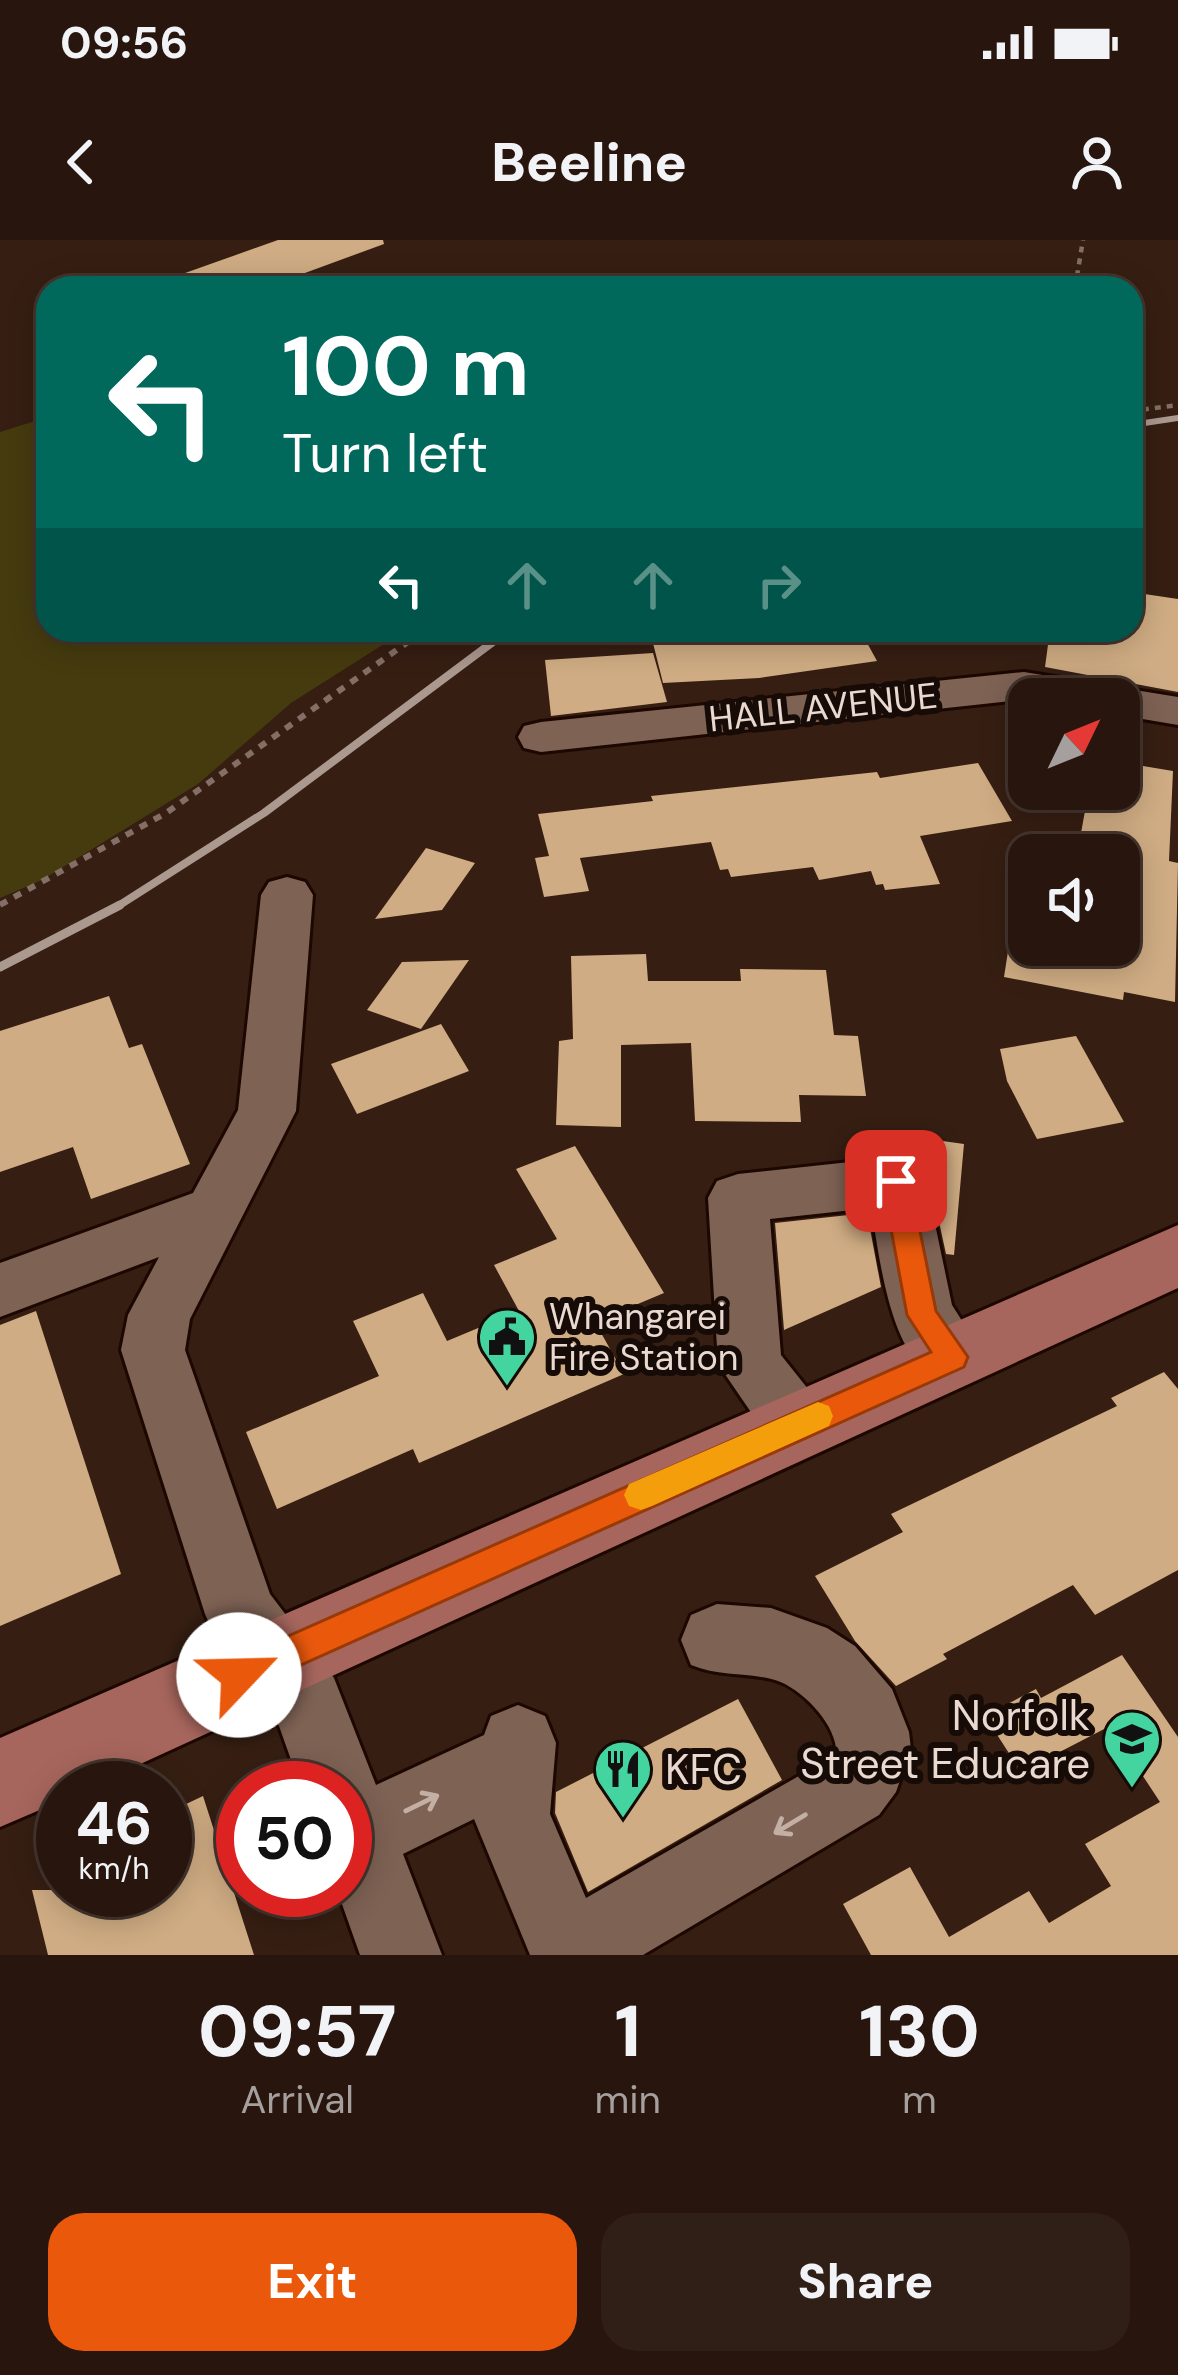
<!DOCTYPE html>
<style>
:root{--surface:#28160e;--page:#301f17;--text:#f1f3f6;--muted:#a59f9e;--line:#44352e;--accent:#ea580c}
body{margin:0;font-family:"DM Sans",sans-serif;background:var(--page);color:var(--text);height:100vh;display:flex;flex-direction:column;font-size:45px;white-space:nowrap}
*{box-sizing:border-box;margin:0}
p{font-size:39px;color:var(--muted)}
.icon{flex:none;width:66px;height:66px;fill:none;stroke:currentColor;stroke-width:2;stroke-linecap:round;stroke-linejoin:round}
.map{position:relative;height:1715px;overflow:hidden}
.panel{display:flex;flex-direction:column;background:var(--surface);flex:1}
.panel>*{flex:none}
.guide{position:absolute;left:36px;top:36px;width:1107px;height:366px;border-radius:36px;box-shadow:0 6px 30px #0003,0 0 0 3px var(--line);background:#00695c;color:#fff;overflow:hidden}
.needle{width:78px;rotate:47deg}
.tools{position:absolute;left:1008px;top:438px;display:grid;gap:24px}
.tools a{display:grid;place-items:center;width:132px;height:132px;border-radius:24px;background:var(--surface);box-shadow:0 6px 30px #0003,0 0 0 3px var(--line);font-size:60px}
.speed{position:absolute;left:36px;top:1521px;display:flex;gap:24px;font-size:60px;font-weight:700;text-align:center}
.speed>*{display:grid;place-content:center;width:156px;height:156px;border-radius:50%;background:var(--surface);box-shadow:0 6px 30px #0003,0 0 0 3px var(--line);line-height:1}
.speed small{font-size:30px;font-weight:400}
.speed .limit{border:18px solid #d22;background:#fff;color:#111}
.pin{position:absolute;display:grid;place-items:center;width:102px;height:102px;color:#fff;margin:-51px;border-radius:24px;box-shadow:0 6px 18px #0006}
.me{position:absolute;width:132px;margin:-66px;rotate:66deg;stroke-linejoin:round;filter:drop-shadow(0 0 9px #0008)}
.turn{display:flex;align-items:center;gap:42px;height:252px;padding:0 48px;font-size:54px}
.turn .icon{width:156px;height:156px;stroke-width:2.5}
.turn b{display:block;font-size:84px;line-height:102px}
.lanes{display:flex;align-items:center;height:114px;padding:0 48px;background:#0003;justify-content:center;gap:60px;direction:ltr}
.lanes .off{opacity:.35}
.eta{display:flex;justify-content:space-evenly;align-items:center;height:204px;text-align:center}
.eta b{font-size:72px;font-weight:800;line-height:84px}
.button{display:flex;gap:24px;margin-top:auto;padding:24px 48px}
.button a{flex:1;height:138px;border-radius:36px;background:var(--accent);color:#fff;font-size:48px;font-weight:800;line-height:138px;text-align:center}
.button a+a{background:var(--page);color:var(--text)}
.status{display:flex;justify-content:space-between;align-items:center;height:84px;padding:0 60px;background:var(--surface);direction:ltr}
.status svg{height:33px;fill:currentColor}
header{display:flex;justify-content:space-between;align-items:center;height:156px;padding:0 48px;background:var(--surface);font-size:54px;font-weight:800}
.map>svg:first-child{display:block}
.green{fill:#463b0f}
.building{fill:#cfac83}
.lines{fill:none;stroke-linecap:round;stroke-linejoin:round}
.minor-casing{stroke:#1c0701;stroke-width:6}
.major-casing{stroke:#1c0701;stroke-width:6}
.path-far1{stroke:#836f65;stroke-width:4.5;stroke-dasharray:6 6;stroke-linecap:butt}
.path{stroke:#836f65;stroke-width:6;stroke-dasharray:8 8;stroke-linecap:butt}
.minor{fill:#7e6254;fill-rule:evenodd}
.major{fill:#a7665d;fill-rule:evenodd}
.rail-far2{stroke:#ab988f;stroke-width:6}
.rail-far1{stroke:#ab988f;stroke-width:8}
.rail{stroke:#ab988f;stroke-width:9}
.oneway{stroke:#c4afa5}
.route{fill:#ea580c;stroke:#983908;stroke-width:3}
.slow{fill:#f59e0b}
.labels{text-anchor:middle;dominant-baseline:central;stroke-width:12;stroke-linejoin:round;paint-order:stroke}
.street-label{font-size:36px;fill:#e9d9d1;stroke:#160b06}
.poi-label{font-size:36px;fill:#e9d9d1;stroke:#160b06;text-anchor:start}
.near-poi-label{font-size:42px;fill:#e9d9d1;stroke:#160b06;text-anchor:end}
</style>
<div class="status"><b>09:56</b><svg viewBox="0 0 49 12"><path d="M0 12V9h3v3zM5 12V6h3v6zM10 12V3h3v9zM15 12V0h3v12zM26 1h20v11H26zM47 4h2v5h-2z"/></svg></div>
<header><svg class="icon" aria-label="back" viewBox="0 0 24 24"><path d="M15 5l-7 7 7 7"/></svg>Beeline<svg class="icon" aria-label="person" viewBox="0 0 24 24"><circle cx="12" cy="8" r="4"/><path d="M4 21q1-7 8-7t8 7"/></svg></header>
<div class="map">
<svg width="1178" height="1715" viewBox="0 0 1178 1715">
<rect width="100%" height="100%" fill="#361e12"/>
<polygon class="green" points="48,177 48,390 406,390 291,463 198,544 42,640 0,658 0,192"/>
<g class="building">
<polygon points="278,0 383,0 384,4 264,48 157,48 157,43"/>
<polygon points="1131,352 1178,359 1178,452 1045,427 1050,390 1097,394 1098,390 1131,390"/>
<polygon points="690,390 860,390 877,421 759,438 663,443 652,399 692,396"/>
<polygon points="653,413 667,462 551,476 545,420"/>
<polygon points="1119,522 1173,531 1169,621 1178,623 1175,762 1124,752 1123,760 1004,737 1009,705 1119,705 1119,615 1077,615 1089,549 1119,549"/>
<polygon points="978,523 1012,581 920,596 940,644 885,650 883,644 876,645 871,631 819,640 813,627 731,637 728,629 720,630 711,602 580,618 589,651 544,657 535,618 549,616 538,574 653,561 651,556 877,532 880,538"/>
<polygon points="426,608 475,623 442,670 375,679"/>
<polygon points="646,714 648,741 741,741 740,729 826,730 834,795 858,796 866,856 799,855 801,882 695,881 691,803 621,805 621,887 556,885 559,801 573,799 571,716"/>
<polygon points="469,720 421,789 367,770 402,722"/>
<polygon points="109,756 129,808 142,804 190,924 91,959 73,907 0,932 0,791"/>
<polygon points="441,784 469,831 357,874 331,824"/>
<polygon points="1076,796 1124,882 1037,899 1007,841 1000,809"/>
<polygon points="921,898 964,904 954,1015 946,1014 930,940 921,922"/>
<polygon points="575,906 664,1053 595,1082 624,1134 419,1223 413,1209 277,1269 246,1192 379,1136 353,1081 423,1053 447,1101 519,1071 494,1025 557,999 516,929"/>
<polygon points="867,973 881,1047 784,1090 775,983"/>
<polygon points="36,1071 121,1334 0,1386 0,1085"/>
<polygon points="1164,1132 1178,1149 1178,1330 1095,1375 1073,1345 943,1414 947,1419 896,1446 855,1401 815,1336 903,1292 891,1274 1117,1166 1111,1158"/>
<polygon points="1122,1415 1178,1497 1178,1715 871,1715 843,1664 910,1627 949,1697 1029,1651 1049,1683 1111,1646 1085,1604 1160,1562 1110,1486 1021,1532 985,1476 1036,1449 1041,1458"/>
<polygon points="738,1459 782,1540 588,1652 555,1573 556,1552"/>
<polygon points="203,1556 254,1715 48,1715 32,1650 165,1650 165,1574"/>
</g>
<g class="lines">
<defs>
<g id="minor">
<polygon points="1024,432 1178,457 1178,485 1119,475 1119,459 1029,459 541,512 524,508 518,497 524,486 541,482"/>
<path d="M287 637 305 642 313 655 296 871 190 1079 185 1110 270 1354 334 1438 376 1545 484 1495 491 1476 518 1465 545 1476 556 1503 550 1574 586 1658 825 1521 836 1508C833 1481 801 1448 775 1440 747 1432 720 1437 691 1425L681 1400 691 1375 717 1364 771 1368 827 1388 855 1406 892 1449 909 1492 911 1509 896 1552 879 1575 643 1715H530L474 1579 403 1614 442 1715H360L337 1650H345V1548H301L279 1486 216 1399 205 1374 121 1110 128 1075 159 1017 0 1077V1023L193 953 238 870 261 655 269 642Z"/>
<path d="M896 917 917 924 926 941 952 1065 985 1117 976 1137C893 1167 881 1022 871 968L770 979 781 1115 820 1164 830 1185 820 1206 797 1215 774 1206 718 1124 708 958 717 941 738 934Z"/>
</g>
<polygon id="major" points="1178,985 1178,1048 88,1548 63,1548 63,1560 0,1587 0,1498"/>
</defs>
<use href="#minor" class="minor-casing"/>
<use href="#major" class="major-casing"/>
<g class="path-far1">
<polyline points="1075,48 1083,0"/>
<polyline points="1131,171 1178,165"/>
</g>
<polyline class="path" points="0,665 166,573 425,390"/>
<use href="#minor" class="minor"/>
<use href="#major" class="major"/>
<polyline class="rail-far2" points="1131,185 1178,178"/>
<polyline class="rail-far1" points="115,668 264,573 509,390"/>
<polyline class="rail" points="0,727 120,665"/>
</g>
<defs><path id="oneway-shaft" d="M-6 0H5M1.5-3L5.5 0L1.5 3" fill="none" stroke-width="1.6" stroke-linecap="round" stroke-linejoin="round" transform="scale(3)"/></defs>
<g class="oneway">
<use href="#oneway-shaft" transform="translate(422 1563) rotate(-26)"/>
<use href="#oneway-shaft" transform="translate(790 1584) rotate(149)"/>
</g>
<polygon class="route" points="896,929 906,933 910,941 936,1071 968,1117 964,1127 252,1447 239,1452 227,1447 222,1435 227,1423 931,1112 907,1075 882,941 886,933"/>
<polygon class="slow" points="818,1162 829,1166 833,1176 829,1186 652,1266 641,1270 629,1266 624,1255 629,1244"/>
<defs>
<symbol id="civic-pin" viewBox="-11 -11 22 30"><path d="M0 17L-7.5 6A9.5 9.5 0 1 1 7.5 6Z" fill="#44d49f" stroke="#160b06"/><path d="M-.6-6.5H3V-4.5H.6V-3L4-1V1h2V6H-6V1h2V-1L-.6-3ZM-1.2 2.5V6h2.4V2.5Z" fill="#111"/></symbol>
<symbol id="school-pin" viewBox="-11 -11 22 30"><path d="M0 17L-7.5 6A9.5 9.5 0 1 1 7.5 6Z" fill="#44d49f" stroke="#160b06"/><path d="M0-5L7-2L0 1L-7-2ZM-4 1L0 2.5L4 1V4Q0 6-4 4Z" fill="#111"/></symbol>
<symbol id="restaurant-pin" viewBox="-11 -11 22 30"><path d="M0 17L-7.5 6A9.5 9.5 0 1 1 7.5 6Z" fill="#44d49f" stroke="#160b06"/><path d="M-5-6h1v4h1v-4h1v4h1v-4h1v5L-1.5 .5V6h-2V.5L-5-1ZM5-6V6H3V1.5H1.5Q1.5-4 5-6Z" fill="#111"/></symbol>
</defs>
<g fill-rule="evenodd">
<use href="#civic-pin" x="474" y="1064" width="66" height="90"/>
<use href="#school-pin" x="1099" y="1466" width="66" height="90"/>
<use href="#restaurant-pin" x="590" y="1496" width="66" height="90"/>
</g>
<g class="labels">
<g class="street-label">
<text transform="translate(823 467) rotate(-6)">HALL AVENUE</text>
</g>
<g class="poi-label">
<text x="549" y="1076">Whangarei<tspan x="549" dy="41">Fire Station</tspan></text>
</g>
<g class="near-poi-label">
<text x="1090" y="1475">Norfolk<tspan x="1090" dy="48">Street Educare</tspan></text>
<text x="665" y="1529" text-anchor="start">KFC</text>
</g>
</g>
</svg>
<div class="tools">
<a><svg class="needle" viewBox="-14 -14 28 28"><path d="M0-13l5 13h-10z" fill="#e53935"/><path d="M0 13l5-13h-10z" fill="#a59f9e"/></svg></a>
<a><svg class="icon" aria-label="sound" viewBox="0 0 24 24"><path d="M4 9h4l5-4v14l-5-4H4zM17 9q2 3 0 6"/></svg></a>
</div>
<div class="speed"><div>46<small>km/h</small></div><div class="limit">50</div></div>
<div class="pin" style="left:896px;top:941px;background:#d93025"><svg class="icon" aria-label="arrive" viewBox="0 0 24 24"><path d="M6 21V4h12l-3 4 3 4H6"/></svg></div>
<svg class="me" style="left:239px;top:1435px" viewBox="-20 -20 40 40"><circle r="19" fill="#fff"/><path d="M0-13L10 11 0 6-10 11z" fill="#ea580c"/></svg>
<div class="guide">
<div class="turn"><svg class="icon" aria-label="left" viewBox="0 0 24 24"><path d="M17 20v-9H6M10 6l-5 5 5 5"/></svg><div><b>100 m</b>Turn left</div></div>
<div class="lanes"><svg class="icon" aria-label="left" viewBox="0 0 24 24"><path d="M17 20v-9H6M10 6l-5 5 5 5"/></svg><svg class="icon off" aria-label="ahead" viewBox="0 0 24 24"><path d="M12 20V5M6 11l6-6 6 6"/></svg><svg class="icon off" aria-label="ahead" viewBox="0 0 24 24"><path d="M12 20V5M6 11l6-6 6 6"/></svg><svg class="icon off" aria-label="right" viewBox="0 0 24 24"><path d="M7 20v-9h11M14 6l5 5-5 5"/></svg></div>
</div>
</div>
<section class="panel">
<div class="eta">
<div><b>09:57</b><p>Arrival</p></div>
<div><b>1</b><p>min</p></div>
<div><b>130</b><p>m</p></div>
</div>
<div class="button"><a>Exit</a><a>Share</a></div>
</section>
